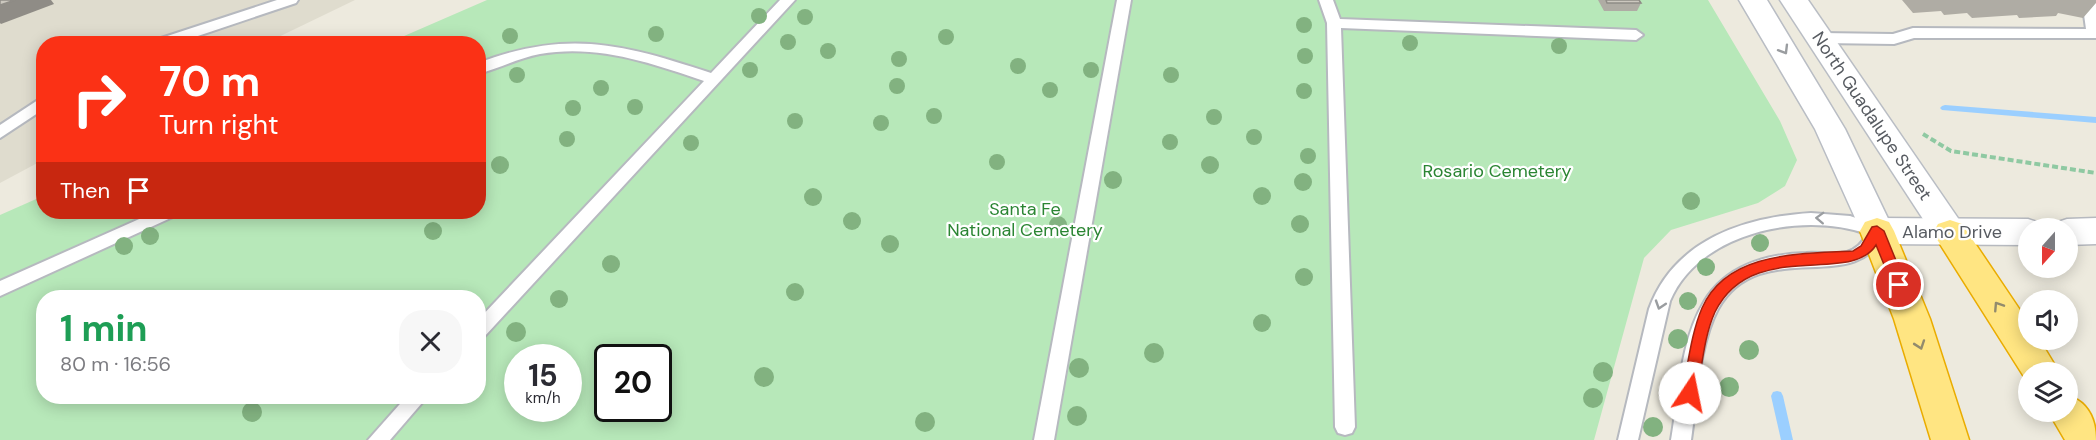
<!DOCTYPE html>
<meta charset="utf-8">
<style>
:root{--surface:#fff;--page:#f7f7f7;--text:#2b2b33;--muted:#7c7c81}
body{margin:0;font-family:"DM Sans",sans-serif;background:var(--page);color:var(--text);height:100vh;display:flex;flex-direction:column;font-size:22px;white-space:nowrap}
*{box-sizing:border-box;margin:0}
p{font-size:20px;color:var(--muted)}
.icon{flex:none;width:33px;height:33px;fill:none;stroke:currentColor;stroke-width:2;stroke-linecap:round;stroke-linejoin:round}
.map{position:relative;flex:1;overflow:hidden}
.sheet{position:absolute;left:36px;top:290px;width:450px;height:114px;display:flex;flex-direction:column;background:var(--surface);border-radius:24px;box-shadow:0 3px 15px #0003}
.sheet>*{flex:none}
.banner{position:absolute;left:36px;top:36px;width:450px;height:183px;border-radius:24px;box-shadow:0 3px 15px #0003;background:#fb3115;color:#fff;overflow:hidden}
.needle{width:39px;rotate:201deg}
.buttons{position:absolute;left:2018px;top:218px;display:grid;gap:12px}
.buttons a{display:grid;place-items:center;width:60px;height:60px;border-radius:50%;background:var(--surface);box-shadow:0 3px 15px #0003;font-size:30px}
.speed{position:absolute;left:504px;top:344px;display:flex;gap:12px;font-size:30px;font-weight:700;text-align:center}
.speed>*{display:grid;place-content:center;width:78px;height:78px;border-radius:50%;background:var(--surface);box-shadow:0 3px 15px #0003;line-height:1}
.speed small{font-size:15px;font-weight:400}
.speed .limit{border:3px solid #111;border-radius:9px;background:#fff;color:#111}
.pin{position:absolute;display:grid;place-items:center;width:51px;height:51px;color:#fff;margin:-26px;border:3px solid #fff;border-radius:50%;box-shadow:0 2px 6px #0007}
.me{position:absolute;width:66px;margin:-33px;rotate:11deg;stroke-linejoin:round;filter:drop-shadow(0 0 4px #0008)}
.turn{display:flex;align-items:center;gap:21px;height:126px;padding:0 24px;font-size:27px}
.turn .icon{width:78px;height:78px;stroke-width:2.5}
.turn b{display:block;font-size:42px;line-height:51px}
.then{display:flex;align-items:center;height:57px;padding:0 24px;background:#0003;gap:12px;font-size:22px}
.round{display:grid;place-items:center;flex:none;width:63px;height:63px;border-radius:24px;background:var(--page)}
.headline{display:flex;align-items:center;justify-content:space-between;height:102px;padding:0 24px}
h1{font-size:36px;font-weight:700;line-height:45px;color:#1e9e55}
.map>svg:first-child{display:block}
.education{fill:#dfdcce}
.green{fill:#b7e8b9;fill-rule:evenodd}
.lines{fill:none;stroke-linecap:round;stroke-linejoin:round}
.stream{fill:#9bcfff;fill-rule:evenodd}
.service-casing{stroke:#b6b9bf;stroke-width:4}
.tertiary-casing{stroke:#b6b9bf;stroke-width:3}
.secondary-casing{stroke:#b9bdc4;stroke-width:3}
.motorway-casing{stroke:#eaac00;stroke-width:3}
.path{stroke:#8fc9a2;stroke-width:4;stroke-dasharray:6 3;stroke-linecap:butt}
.service{fill:#fff;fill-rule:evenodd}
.tertiary{fill:#fff;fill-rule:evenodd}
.secondary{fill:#fff;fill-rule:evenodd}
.motorway{fill:#ffe582;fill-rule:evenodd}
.tree{fill:#82b280}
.wall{fill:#afaca4}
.shaded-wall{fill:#8f8c86}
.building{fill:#ccc8bf;stroke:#8f8c86;stroke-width:1.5}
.oneway{stroke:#9a9da0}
.oneway2{stroke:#928b6d}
.route{fill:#fb3115;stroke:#a3200e;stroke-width:1.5}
.labels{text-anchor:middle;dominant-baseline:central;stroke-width:4.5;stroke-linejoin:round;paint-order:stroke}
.street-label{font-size:18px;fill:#575b61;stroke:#fff}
.park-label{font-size:18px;fill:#2b8533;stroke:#fff}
</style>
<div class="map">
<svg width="2096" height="440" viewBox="0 0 2096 440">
<rect width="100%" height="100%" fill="#edeade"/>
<polygon class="education" points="0,0 355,0 266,43 44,44 43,160 0,183"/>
<path class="green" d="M487 0H1708L1780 121 1797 160 1785 186 1758 203 1671 230 1644 258 1594 440H0V215L43 196 44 212H478V44L388 43ZM44 297H478V396H44ZM518 357H568V408H518ZM608 357H658V408H608Z"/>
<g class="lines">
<g class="stream">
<polygon points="1945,105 2096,117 2096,123 1942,110 1940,108 1942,106"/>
<polygon points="1777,391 1781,392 1783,396 1793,440 1781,440 1771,396 1773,392"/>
</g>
<defs>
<g id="service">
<polygon points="277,0 298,0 296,3 174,44 150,44 152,41"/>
<path d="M780 0H795L484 337 478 339V320L704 81C651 63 597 44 540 54 519 58 500 68 478 74V63C568 29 623 44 711 73Z"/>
<polygon points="1117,0 1131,0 1054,440 1034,440"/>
<polygon points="1319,0 1333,0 1340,19 1636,30 1643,35 1636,40 1341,28 1355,427 1352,433 1345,435 1338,433 1335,427 1327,23"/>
<polygon points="2082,0 2096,0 2096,38 1914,38 1894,44 1821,43 1814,38 1821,33 1893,34 1913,28 2086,29"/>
<polygon points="44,96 44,109 0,138 0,125"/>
<polygon points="155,212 177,212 175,216 0,296 0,281"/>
<path d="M1811 213 1850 216 1883 227 1885 231C1859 300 1760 233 1718 309 1699 344 1697 401 1691 440H1671C1679 396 1680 341 1704 302 1725 266 1766 254 1806 253 1819 252 1835 255 1847 252 1857 249 1863 242 1867 234 1802 211 1699 232 1670 301L1638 440H1618L1649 309C1674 240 1744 217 1811 213Z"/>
<polygon points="407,396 428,396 390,440 368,440"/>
</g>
<g id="tertiary">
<polygon points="1877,218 2028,219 2040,223 2042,228 2028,228 2028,245 1877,244 1865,240 1860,231 1865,222"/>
<polygon points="2096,218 2096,244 2067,245 2067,228 2053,228 2055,223 2067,219"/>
</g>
<g id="secondary">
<polygon points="1739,0 1767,0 1845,129 1894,231 1889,240 1877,244 1865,240 1815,129"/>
<polygon points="1780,0 1808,0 1962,224 1967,233 1962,242 1950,246 1938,242"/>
</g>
<g id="motorway">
<polygon points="1877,218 1889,222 1894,231 1930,319 1969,440 1931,440 1894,319 1860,231 1865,222"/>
<polygon points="1950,220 1962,224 2028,322 2028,339 2039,339 2059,372 2028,372 2028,383 1933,233 1938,224"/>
<path d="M2067 395C2088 402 2096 419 2096 440H2065L2048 411H2067Z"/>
</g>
</defs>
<use href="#service" class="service-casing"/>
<use href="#tertiary" class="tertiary-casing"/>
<use href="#secondary" class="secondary-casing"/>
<use href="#motorway" class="motorway-casing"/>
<polyline class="path" points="1923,134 1951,151 2096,173"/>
<use href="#service" class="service"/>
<use href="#tertiary" class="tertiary"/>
<use href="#secondary" class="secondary"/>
<use href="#motorway" class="motorway"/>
</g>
<g class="tree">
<circle cx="759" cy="16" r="8"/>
<circle cx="805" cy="17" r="8"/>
<circle cx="1304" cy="25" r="8"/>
<circle cx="656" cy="34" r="8"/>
<circle cx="510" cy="36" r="8"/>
<circle cx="946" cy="37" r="8"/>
<circle cx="788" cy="42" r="8"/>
<circle cx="1410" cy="43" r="8"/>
<circle cx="1559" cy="46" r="8"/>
<circle cx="828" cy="51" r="8"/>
<circle cx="1305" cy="56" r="8"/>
<circle cx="899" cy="59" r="8"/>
<circle cx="1018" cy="66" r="8"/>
<circle cx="750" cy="70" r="8"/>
<circle cx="1091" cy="70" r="8"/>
<circle cx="517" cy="75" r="8"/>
<circle cx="1171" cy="75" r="8"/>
<circle cx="897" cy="86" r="8"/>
<circle cx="601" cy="88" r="8"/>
<circle cx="1050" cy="90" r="8"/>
<circle cx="1304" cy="91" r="8"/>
<circle cx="635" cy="107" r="8"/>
<circle cx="573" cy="108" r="8"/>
<circle cx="934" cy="116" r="8"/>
<circle cx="1214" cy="117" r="8"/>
<circle cx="795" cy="121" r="8"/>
<circle cx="881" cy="123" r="8"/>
<circle cx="1254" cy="137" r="8"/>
<circle cx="567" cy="139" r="8"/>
<circle cx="1170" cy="142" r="8"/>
<circle cx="691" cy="143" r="8"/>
<circle cx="1308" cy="156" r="8"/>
<circle cx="997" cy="162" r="8"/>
<circle cx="500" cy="165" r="9"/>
<circle cx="1210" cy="165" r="9"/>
<circle cx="1113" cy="180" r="9"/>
<circle cx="1303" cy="182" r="9"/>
<circle cx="1262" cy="196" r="9"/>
<circle cx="813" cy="197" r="9"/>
<circle cx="1691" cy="201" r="9"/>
<circle cx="852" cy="221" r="9"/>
<circle cx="1300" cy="224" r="9"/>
<circle cx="1058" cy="225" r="9"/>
<circle cx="433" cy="231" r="9"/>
<circle cx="150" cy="236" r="9"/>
<circle cx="1760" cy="243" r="9"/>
<circle cx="890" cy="244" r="9"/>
<circle cx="124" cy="246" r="9"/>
<circle cx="611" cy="264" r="9"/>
<circle cx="1706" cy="267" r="9"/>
<circle cx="1304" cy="277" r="9"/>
<circle cx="795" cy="292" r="9"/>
<circle cx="559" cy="299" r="9"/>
<circle cx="1688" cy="301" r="9"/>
<circle cx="1262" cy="323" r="9"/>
<circle cx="516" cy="332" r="10"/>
<circle cx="1678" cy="339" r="10"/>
<circle cx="1749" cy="350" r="10"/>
<circle cx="1154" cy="353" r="10"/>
<circle cx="1079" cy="368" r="10"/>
<circle cx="1603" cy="372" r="10"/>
<circle cx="764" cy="377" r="10"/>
<circle cx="1729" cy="387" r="10"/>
<circle cx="1593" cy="398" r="10"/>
<circle cx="252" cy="412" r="10"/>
<circle cx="1077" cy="416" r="10"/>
<circle cx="925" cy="422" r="10"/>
<circle cx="1653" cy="427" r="10"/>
</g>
<g class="wall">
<polygon points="1598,0 1639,0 1641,3 1637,11 1604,11"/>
<polygon points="1902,0 2096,0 2096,3 2083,18 2058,13 2056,16 2019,18 2017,15 1972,18 1967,13 1944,15 1941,11 1913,13"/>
</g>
<polygon class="shaded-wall" points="15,0 51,0 54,4 1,24 0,23 0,5"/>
<g class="building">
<polygon points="0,0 15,0 0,5"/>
<polygon points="1606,0 1639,0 1641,3 1607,3"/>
</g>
<defs><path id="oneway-chevron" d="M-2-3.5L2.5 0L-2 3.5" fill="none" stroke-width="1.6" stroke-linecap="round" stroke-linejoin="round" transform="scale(1.5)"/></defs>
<g class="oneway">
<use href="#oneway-chevron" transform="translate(1784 50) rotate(59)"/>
<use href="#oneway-chevron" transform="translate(1820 218) rotate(-178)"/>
<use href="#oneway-chevron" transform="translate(1660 305) rotate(108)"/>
</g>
<g class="oneway2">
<use href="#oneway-chevron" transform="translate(1998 306) rotate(-123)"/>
<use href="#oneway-chevron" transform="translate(1920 345) rotate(71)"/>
</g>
<path class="route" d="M1877 226 1884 231 1906 285 1904 289H1894L1876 245C1851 286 1752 237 1715 312 1704 336 1702 367 1697 393L1690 400 1684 398 1682 393C1688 365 1691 334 1702 308 1727 251 1801 254 1853 251L1861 246 1872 227Z"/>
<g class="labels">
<g class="street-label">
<text transform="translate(1872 116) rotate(56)">North Guadalupe Street</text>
<text x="1952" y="232">Alamo Drive</text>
</g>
<g class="park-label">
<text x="1497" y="171">Rosario Cemetery</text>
<text x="1025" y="209">Santa Fe<tspan x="1025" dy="21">National Cemetery</tspan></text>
</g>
</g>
</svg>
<div class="buttons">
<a><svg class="needle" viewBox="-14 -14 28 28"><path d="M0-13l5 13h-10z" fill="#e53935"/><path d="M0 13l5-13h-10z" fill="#7c7c81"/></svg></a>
<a><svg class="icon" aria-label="sound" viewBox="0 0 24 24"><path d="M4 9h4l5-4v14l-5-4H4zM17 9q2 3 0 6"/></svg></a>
<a><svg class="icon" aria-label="layers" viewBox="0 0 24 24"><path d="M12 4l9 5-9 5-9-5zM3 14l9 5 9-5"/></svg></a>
</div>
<div class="speed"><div>15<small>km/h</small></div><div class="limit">20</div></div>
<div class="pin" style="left:1899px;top:285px;background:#d93025"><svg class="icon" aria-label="arrive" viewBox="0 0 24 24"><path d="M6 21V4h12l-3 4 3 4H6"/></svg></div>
<svg class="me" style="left:1690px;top:393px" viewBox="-20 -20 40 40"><circle r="19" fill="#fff"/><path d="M0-13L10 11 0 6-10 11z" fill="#fb3115"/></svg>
<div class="banner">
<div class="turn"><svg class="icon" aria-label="right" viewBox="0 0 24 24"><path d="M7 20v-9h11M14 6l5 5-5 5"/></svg><div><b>70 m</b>Turn right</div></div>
<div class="then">Then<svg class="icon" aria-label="arrive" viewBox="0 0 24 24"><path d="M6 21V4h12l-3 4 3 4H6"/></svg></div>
</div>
<section class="sheet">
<div class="headline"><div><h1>1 min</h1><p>80 m · 16:56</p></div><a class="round"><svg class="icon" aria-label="close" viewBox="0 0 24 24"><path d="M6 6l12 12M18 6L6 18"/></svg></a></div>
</section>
</div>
